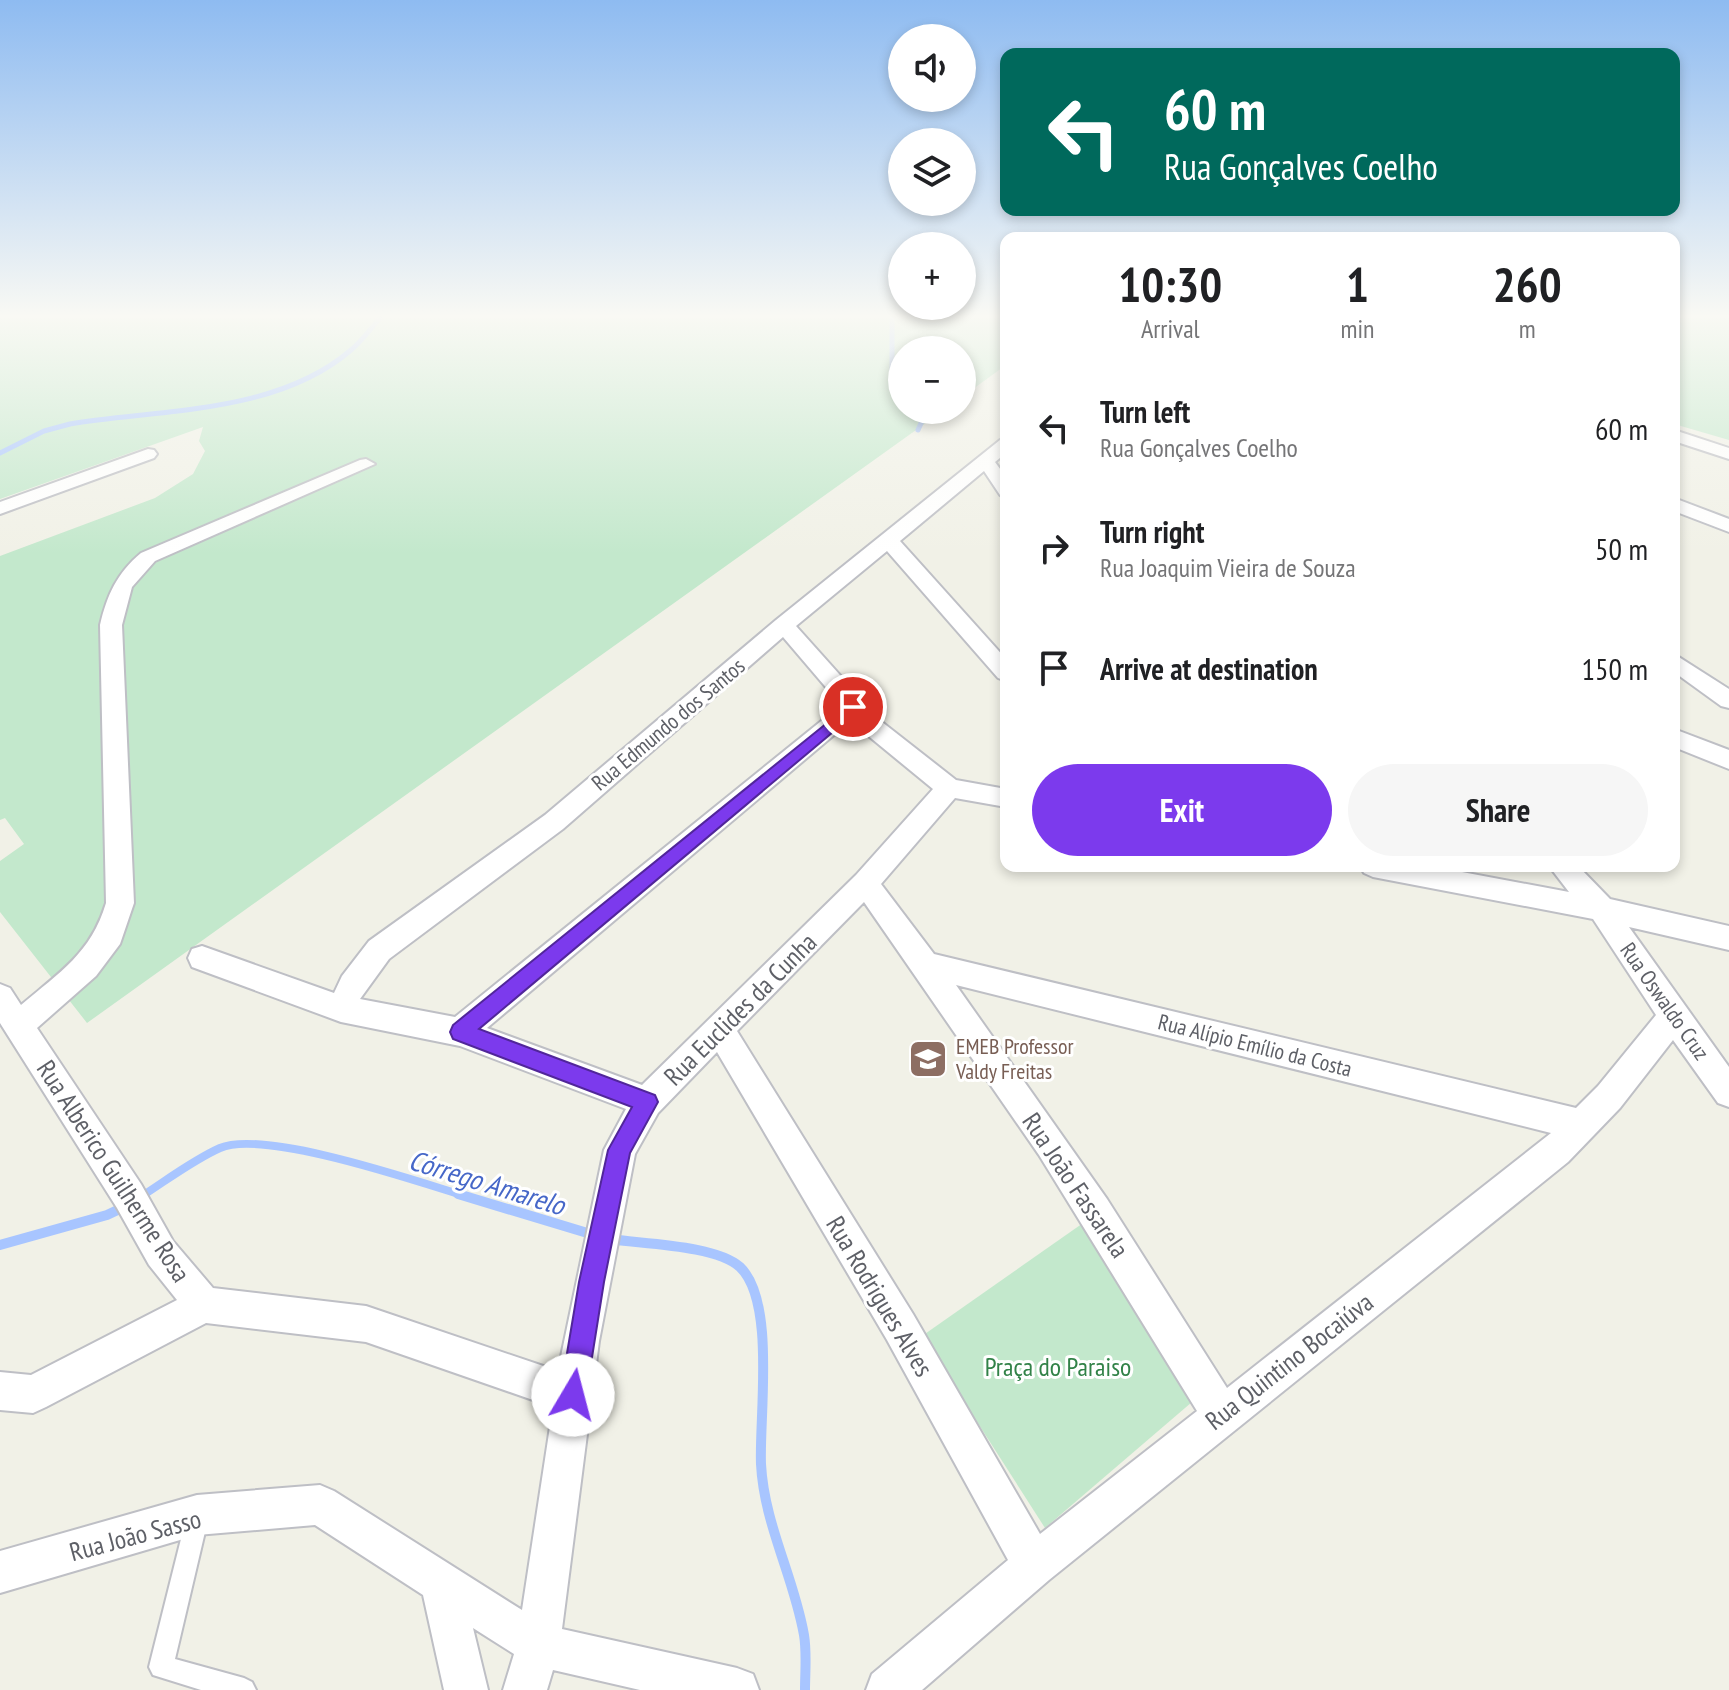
<!DOCTYPE html>
<meta charset="utf-8">
<style>
:root{--surface:#fff;--page:#f6f6f6;--text:#202124;--muted:#757577;--accent:#7c3aed}
body{margin:0;font-family:"PT Sans Narrow",sans-serif;background:var(--page);color:var(--text);height:100vh;display:flex;flex-direction:column;font-size:30px;white-space:nowrap}
*{box-sizing:border-box;margin:0}
p{font-size:26px;color:var(--muted)}
.icon{flex:none;width:44px;height:44px;fill:none;stroke:currentColor;stroke-width:2;stroke-linecap:round;stroke-linejoin:round}
.map{position:relative;flex:1;overflow:hidden}
.panel{position:absolute;left:1000px;top:232px;width:680px;height:640px;display:flex;flex-direction:column;background:var(--surface);border-radius:16px;box-shadow:0 4px 12px #0003}
.panel>*{flex:none}
.guide{position:absolute;left:1000px;top:48px;width:680px;height:168px;border-radius:16px;box-shadow:0 4px 12px #0003;background:#00695c;color:#fff;overflow:hidden}
.fabs{position:absolute;left:888px;top:24px;display:grid;gap:16px}
.fabs a{display:grid;place-items:center;width:88px;height:88px;border-radius:50%;background:var(--surface);box-shadow:0 4px 12px #0003;font-size:40px}
.pin{position:absolute;display:grid;place-items:center;width:68px;height:68px;color:#fff;margin:-34px;border:4px solid #fff;border-radius:50%;box-shadow:0 2px 8px #0007}
.me{position:absolute;width:88px;margin:-44px;rotate:8deg;stroke-linejoin:round;filter:drop-shadow(0 0 6px #0008)}
.turn{display:flex;align-items:center;gap:28px;height:168px;padding:0 32px;font-size:36px}
.turn .icon{width:104px;height:104px;stroke-width:2.5}
.turn b{display:block;font-size:56px;line-height:68px}
.eta{display:flex;justify-content:space-evenly;align-items:center;height:136px;text-align:center}
.eta b{font-size:48px;font-weight:700;line-height:56px}
.action{display:flex;gap:16px;margin-top:auto;padding:16px 32px}
.action a{flex:1;height:92px;border-radius:48px;background:var(--accent);color:#fff;font-size:32px;font-weight:700;line-height:92px;text-align:center}
.action a+a{background:var(--page);color:var(--text)}
ul{padding:0;list-style:none}
li{display:flex;align-items:center;gap:24px;height:120px;padding:0 32px}
li div{flex:1}
li b{display:block;font-size:30px}
li em{font-style:normal}
.map>svg:first-child{display:block}
.green{fill:#c3e8cc}
.lines{fill:none;stroke-linecap:round;stroke-linejoin:round}
.stream-far2{stroke:#a8c5ff;stroke-width:5}
.stream-far1{stroke:#a8c5ff;stroke-width:8}
.stream{stroke:#a8c5ff;stroke-width:10}
.service-casing{stroke:#bebfc5;stroke-width:4}
.minor-casing{stroke:#bebfc5;stroke-width:4}
.service{fill:#fff;fill-rule:evenodd}
.minor{fill:#fff;fill-rule:evenodd}
.route{fill:#7c3aed;stroke:#51269a;stroke-width:2}
.labels{text-anchor:middle;dominant-baseline:central;stroke-width:6;stroke-linejoin:round;paint-order:stroke}
.street-label{font-size:22px;fill:#5e6067;stroke:#fff}
.education-label{font-size:22px;fill:#785e54;stroke:#fff;text-anchor:start}
.near-street-label{font-size:26px;fill:#5e6067;stroke:#fff}
.near-park-label{font-size:26px;fill:#328248;stroke:#fff}
.near-water-label{font-size:28px;font-style:italic;fill:#4667c8;stroke:#fff}
</style>
<div class="map">
<svg width="1729" height="1690" viewBox="0 0 1729 1690">
<rect width="100%" height="100%" fill="#f1f1e7"/>
<g class="green">
<polygon points="0,318 1006,318 1006,365 962,397 962,350 902,350 902,410 944,410 87,1023 0,912 0,861 24,844 5,818 0,820 0,556 155,498 193,474 205,451 199,441 203,427 0,499"/>
<polygon points="1674,318 1729,318 1729,440 1674,424"/>
<polygon points="1086,1221 1192,1402 1045,1528 922,1336"/>
</g>
<g class="lines">
<g class="stream-far2">
<polyline points="892,318 892,371 902,377"/>
<polyline points="918,430 927,410"/>
<path d="M0 453 44 431 70 424C161 409 277 414 351 350 362 341 371 328 380 318"/>
</g>
<path class="stream-far1" d="M142 1196C167 1180 193 1160 220 1148 264 1129 416 1181 465 1196"/>
<g class="stream">
<polyline points="458,1194 594,1235"/>
<polyline points="141,1196 145,1194"/>
<path d="M610 1239C643 1244 716 1245 740 1267 776 1301 759 1417 761 1464 764 1524 794 1577 804 1635 807 1653 805 1672 805 1690"/>
<polyline points="0,1245 107,1215 124,1207"/>
</g>
<defs>
<polygon id="service" points="197,1508 205,1511 208,1519 175,1659 244,1678 252,1682 256,1690 201,1690 153,1675 149,1667 186,1519 189,1511"/>
<g id="minor">
<polygon points="1674,430 1729,448 1729,459 1674,441"/>
<path d="M1006 439V453L995 462 1006 477V497L1000 495 984 471 900 541 1006 659V681L998 678 887 551 796 626 882 722 956 780 1006 789V807L955 798 881 884 934 954 1576 1108 1598 1086 1656 1015 1593 919 1373 877 1364 873 1360 866H1430L1569 892 1549 866H1578L1610 899 1729 926V950L1629 927 1729 1067V1107L1718 1103 1673 1040 1620 1108 1568 1162 1049 1580 922 1690H866L872 1674 1008 1560 887 1340 717 1052 658 1113 635 1154 599 1341 562 1629 737 1668 753 1674 759 1690H640L553 1670 547 1690H503L514 1654 473 1628 488 1690H444L423 1595 315 1525 197 1535 0 1593V1551L197 1495 320 1485 334 1491 522 1610 553 1407 366 1342 206 1323 46 1407 33 1413 0 1410V1372L31 1375 177 1300 149 1265 117 1208 0 1023V984L10 988 21 1005C60 972 91 953 106 903L100 625C107 595 117 573 141 553L360 460 366 459 375 464 155 561 132 587 122 625 134 903 120 944 96 976 37 1028 141 1184 173 1241 213 1288 366 1306 558 1371 604 1150 626 1109 460 1046 341 1022 192 967 188 958 192 949 202 946 334 993 342 976 369 941 545 815 776 620 1000 440ZM783 637 841 705 455 1017 360 999 389 959 563 829ZM853 719 866 734 933 789 856 875 642 1085 487 1028ZM864 902 1039 1155 1197 1411 1040 1534 913 1314 737 1031ZM956 985 1551 1133 1227 1388 1107 1199Z"/>
<polygon points="148,449 154,450 157,454 154,458 0,514 0,502"/>
<polygon points="1674,498 1729,519 1729,532 1674,511"/>
<polygon points="1674,654 1729,689 1729,708 1721,706 1674,672"/>
<polygon points="1674,729 1729,750 1729,769 1674,747"/>
</g>
</defs>
<use href="#service" class="service-casing"/>
<use href="#minor" class="minor-casing"/>
<use href="#service" class="service"/>
<use href="#minor" class="minor"/>
</g>
<linearGradient id="sky" x2="0" y2="1"><stop stop-color="#8ebbf1"/><stop offset="0.57" stop-color="#f9f9f4"/><stop offset="1" stop-color="#f9f9f4" stop-opacity="0"/></linearGradient>
<rect width="1729" height="554" fill="url(#sky)"/>
<polygon class="route" points="853,702 858,703 858,711 479,1029 655,1095 658,1102 630,1153 604,1282 586,1395 582,1405 573,1409 563,1405 560,1395 579,1282 608,1150 632,1107 453,1039 450,1032 453,1025"/>
<defs>
<symbol id="school-square" viewBox="-11 -11 22 22"><rect x="-9" y="-9" width="18" height="18" rx="4" fill="#8d6e63" stroke="#fff"/><path d="M0-5L7-2L0 1L-7-2ZM-4 1L0 2.5L4 1V4Q0 6-4 4Z" fill="#fff"/></symbol>
</defs>
<g fill-rule="evenodd">
<use href="#school-square" x="906" y="1037" width="44" height="44"/>
</g>
<g class="labels">
<g class="street-label">
<text transform="translate(668 724) rotate(-40)">Rua Edmundo dos Santos</text>
<text transform="translate(1665 1001) rotate(55)">Rua Oswaldo Cruz</text>
<text transform="translate(1255 1045) rotate(14)">Rua Alípio Emílio da Costa</text>
</g>
<g class="education-label">
<text x="956" y="1046">EMEB Professor<tspan x="956" dy="25">Valdy Freitas</tspan></text>
</g>
<g class="near-street-label">
<text transform="translate(740 1009) rotate(-45)">Rua Euclides da Cunha</text>
<text transform="translate(114 1171) rotate(57)">Rua Alberico Guilherme Rosa</text>
<text transform="translate(1076 1185) rotate(56)">Rua João Fassarela</text>
<text transform="translate(880 1296) rotate(59)">Rua Rodrigues Alves</text>
<text transform="translate(1289 1361) rotate(-38)">Rua Quintino Bocaiúva</text>
<text transform="translate(135 1535) rotate(-15)">Rua João Sasso</text>
</g>
<g class="near-park-label">
<text x="1058" y="1366">Praça do Paraiso</text>
</g>
<g class="near-water-label">
<text transform="translate(487 1182) rotate(17)">Córrego Amarelo</text>
</g>
</g>
</svg>
<div class="fabs">
<a><svg class="icon" aria-label="sound" viewBox="0 0 24 24"><path d="M4 9h4l5-4v14l-5-4H4zM17 9q2 3 0 6"/></svg></a>
<a><svg class="icon" aria-label="layers" viewBox="0 0 24 24"><path d="M12 4l9 5-9 5-9-5zM3 14l9 5 9-5"/></svg></a>
<a>+</a>
<a>−</a>
</div>
<div class="pin" style="left:853px;top:707px;background:#d93025"><svg class="icon" aria-label="arrive" viewBox="0 0 24 24"><path d="M6 21V4h12l-3 4 3 4H6"/></svg></div>
<svg class="me" style="left:573px;top:1395px" viewBox="-20 -20 40 40"><circle r="19" fill="#fff"/><path d="M0-13L10 11 0 6-10 11z" fill="#7c3aed"/></svg>
<div class="guide">
<div class="turn"><svg class="icon" aria-label="left" viewBox="0 0 24 24"><path d="M17 20v-9H6M10 6l-5 5 5 5"/></svg><div><b>60 m</b>Rua Gonçalves Coelho</div></div>
</div>
<section class="panel">
<div class="eta">
<div><b>10:30</b><p>Arrival</p></div>
<div><b>1</b><p>min</p></div>
<div><b>260</b><p>m</p></div>
</div>
<ul>
<li><svg class="icon" aria-label="left" viewBox="0 0 24 24"><path d="M17 20v-9H6M10 6l-5 5 5 5"/></svg><div><b>Turn left</b><p>Rua Gonçalves Coelho</p></div><em>60 m</em></li>
<li><svg class="icon" aria-label="right" viewBox="0 0 24 24"><path d="M7 20v-9h11M14 6l5 5-5 5"/></svg><div><b>Turn right</b><p>Rua Joaquim Vieira de Souza</p></div><em>50 m</em></li>
<li><svg class="icon" aria-label="arrive" viewBox="0 0 24 24"><path d="M6 21V4h12l-3 4 3 4H6"/></svg><div><b>Arrive at destination</b></div><em>150 m</em></li>
</ul>
<div class="action"><a>Exit</a><a>Share</a></div>
</section>
</div>
